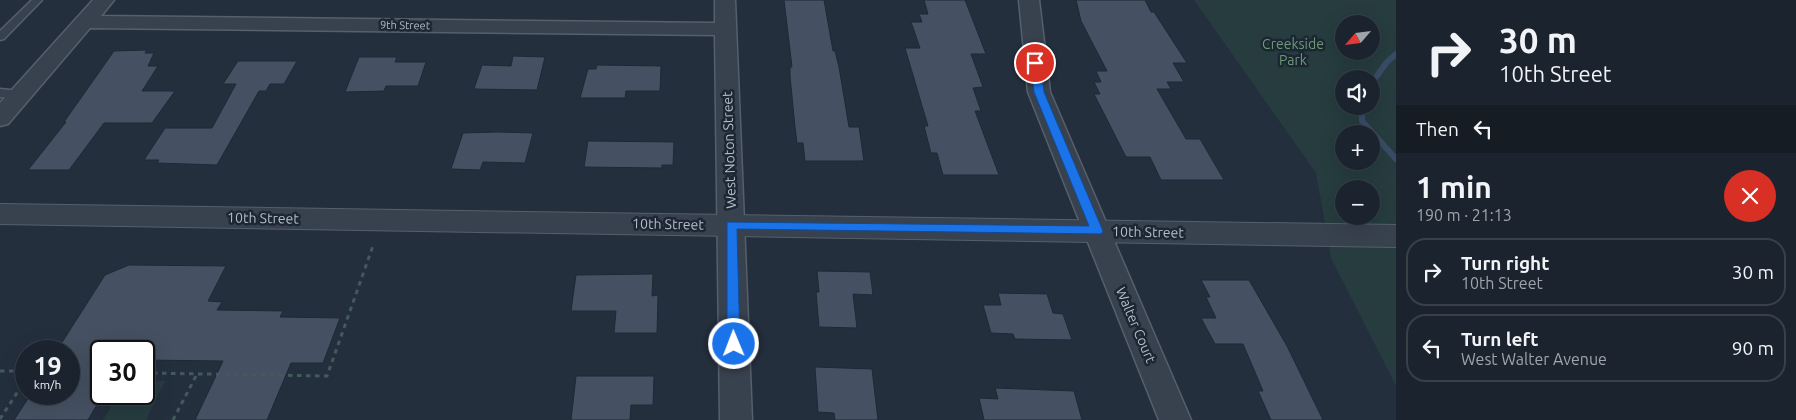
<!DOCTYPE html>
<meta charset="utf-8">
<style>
:root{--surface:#1b232e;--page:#242b36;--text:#f1f3f6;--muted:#a0a4aa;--line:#39404a}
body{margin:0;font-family:Ubuntu,sans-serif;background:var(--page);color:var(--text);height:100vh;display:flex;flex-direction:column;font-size:19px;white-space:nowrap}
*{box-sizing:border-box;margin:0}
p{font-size:16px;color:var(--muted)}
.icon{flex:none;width:28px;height:28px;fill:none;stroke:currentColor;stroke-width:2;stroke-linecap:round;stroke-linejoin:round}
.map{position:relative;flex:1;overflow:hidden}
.drawer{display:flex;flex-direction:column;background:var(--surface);width:400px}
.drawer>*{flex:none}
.banner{background:#1b232e;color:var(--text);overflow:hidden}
.needle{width:32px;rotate:242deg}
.tools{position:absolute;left:1335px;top:15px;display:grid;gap:10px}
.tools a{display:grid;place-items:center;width:45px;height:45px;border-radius:50%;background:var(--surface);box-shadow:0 5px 20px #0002,0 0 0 1px var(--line);font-size:25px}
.speed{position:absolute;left:15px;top:340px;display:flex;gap:10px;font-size:25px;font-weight:700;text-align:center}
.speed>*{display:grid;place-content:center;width:65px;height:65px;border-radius:50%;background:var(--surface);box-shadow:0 5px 20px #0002,0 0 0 1px var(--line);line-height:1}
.speed small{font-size:12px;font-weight:400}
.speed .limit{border:2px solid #111;border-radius:8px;background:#fff;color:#111}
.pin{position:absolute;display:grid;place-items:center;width:42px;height:42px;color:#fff;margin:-21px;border:2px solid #fff;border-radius:50%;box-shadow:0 1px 5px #0007}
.me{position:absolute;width:55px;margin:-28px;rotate:359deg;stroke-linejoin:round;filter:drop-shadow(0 0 4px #0008)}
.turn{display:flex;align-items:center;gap:18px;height:105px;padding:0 20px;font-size:22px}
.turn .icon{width:65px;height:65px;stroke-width:2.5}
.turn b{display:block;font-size:35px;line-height:42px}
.then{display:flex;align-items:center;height:48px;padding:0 20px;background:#0003;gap:10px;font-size:19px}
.round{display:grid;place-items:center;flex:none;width:52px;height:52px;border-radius:26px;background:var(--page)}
.head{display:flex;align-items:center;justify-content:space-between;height:85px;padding:0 20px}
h1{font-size:30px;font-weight:600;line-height:38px}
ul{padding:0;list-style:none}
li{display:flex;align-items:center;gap:15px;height:68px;margin:0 10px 8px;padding:0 10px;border:2px solid var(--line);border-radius:20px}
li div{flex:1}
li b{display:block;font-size:19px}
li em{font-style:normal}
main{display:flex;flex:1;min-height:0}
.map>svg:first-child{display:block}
.green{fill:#263c3f;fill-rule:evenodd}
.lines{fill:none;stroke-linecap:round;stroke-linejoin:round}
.stream{stroke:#394c67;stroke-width:6}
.building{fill:#455162;stroke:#1f2835}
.service-casing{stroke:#565f6c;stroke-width:3}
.minor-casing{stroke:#565f6c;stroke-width:3}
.tertiary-casing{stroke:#565f6c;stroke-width:2}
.path{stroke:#44595c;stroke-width:3;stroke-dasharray:4.5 4.5;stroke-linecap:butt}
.service{fill:#38414e;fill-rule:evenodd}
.minor{fill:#38414e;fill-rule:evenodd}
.tertiary{fill:#38414e;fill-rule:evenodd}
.route{fill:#1a73e8;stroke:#114b97}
.labels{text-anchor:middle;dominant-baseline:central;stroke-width:5;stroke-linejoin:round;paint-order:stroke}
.far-street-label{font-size:11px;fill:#b4bcc9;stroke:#1d2633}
.park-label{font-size:14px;fill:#6b9a76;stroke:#1d2633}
.street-label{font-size:14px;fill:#b4bcc9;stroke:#1d2633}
</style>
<main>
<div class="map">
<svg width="1396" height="420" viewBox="0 0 1396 420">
<rect width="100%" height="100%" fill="#242f3e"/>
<g class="green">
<path d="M1194 0H1396V386L1331 258 1316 173ZM1344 24H1371V51H1344ZM1344 79H1371V106H1344ZM1344 134H1371V161H1344ZM1344 189H1371V216H1344Z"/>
<polygon points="144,381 165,381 146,420 103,420 118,394 144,394"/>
</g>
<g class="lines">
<g class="stream">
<polyline points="1371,84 1387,62 1396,54"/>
<polyline points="1362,106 1362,121 1396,159"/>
</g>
</g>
<g class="building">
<polygon points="784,0 824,0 833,51 835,51 839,67 849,127 859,127 864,161 805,161 803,143 797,143 795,127 790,76 790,67 792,67"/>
<polygon points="924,0 965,0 986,54 971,54 983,87 973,88 981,111 975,111 999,175 943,175 937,153 931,153 924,126 928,126 905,48 920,48 911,22 922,22 919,14 928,14"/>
<polygon points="1076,0 1145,0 1151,12 1154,12 1187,63 1173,63 1184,82 1167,82 1171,89 1157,89 1186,139 1200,139 1224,180 1161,180 1150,157 1126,157 1094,94 1100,94 1094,82 1101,82 1096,71 1107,71 1081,21"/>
<polygon points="147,50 145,53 154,53 148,66 158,66 142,91 175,91 152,123 104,123 69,170 28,170 66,122 64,122 114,51"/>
<polygon points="513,56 545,57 537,90 474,89 482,65 511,66"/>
<polygon points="359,57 397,57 395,62 426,62 418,86 386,86 384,91 345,92"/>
<polygon points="238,61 297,61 284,84 270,84 266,91 259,91 217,165 157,163 159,160 144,160 165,128 212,128 236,84 223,84"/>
<polygon points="597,65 661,66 660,91 626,91 625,98 580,98 588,69 596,69"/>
<polygon points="463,133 498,132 533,133 525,163 483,162 480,170 451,169"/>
<polygon points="588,141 674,142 673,165 662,165 662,168 584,167"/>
<polygon points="129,265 226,266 208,301 222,302 217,310 283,311 280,317 340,318 323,363 291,363 267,420 195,420 223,361 144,360 144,351 101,351 101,398 88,420 14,420 31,394 69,394 69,351 64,351 61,344 105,275"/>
<polygon points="817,271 870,272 873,295 853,294 857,328 819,327 816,292 819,292"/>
<polygon points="653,274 652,296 658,295 657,333 614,333 616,311 571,311 576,275"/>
<polygon points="1201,280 1249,280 1287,346 1323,420 1271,420 1258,391 1263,391 1243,344 1215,344 1201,318 1216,318 1206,297 1210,297"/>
<polygon points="998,293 1047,294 1053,313 1063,314 1072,340 1015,339 1013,334 991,333 983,305 1001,305"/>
<polygon points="815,367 872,369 878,420 835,420 834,413 818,412"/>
<polygon points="576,376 654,376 653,405 631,405 630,420 571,420"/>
<polygon points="995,388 1074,391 1082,420 984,420 979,398 998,399"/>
</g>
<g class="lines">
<defs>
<g id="service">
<polygon points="32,0 42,0 4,39 0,40 0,31"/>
<polygon points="0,89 21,91 26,95 21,99 0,97"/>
</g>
<g id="minor">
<polygon points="93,0 114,0 101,16 715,23 715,0 735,0 752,420 720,420 715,35 90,28 8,124 0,126 0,103"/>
<polygon points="1019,0 1039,0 1050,92 1191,420 1159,420 1028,92"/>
</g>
<polygon id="tertiary" points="0,204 1396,225 1396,247 0,224"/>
</defs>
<use href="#service" class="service-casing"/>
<use href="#minor" class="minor-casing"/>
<use href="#tertiary" class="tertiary-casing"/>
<g class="path">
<polyline points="0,371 26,371"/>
<polyline points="69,372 101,372"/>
<polyline points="144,373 327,376 374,243"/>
<polyline points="0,419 26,379"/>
<polyline points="173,420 197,374"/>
</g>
<use href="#service" class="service"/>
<use href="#minor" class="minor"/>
<use href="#tertiary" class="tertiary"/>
</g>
<polygon class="route" points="1035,60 1040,63 1044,92 1103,231 1101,234 737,229 740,344 738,348 729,348 727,344 727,222 1089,226 1034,92 1030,63"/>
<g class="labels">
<g class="far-street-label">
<text transform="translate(405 25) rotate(1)">9th Street</text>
</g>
<g class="park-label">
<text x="1293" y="44">Creekside<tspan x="1293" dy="16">Park</tspan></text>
</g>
<g class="street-label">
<text transform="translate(729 150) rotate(-92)">West Noton Street</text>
<text transform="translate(263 218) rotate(1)">10th Street</text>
<text transform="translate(668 224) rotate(1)">10th Street</text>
<text transform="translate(1148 232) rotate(1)">10th Street</text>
<text transform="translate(1136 325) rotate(67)">Walter Court</text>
</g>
</g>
</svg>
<div class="tools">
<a><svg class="needle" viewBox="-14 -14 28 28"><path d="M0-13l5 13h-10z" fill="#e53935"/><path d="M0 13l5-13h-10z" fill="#a0a4aa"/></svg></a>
<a><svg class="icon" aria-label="sound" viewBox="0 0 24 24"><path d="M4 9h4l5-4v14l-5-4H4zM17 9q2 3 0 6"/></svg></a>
<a>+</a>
<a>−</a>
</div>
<div class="speed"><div>19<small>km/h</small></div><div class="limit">30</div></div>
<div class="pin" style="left:1035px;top:63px;background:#d93025"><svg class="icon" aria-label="arrive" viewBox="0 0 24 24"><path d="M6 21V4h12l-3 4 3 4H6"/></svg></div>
<svg class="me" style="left:734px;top:344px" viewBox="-20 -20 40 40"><circle r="17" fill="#1a73e8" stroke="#fff" stroke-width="3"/><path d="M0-11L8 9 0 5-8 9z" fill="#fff"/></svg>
</div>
<section class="drawer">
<div class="banner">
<div class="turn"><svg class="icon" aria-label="right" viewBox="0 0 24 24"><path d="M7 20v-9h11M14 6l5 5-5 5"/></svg><div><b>30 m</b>10th Street</div></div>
<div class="then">Then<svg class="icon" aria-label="left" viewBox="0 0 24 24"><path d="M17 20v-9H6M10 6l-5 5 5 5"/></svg></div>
</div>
<div class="head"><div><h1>1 min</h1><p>190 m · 21:13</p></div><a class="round" style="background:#d93025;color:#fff"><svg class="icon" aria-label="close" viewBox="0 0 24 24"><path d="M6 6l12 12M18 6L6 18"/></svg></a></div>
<ul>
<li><svg class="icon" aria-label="right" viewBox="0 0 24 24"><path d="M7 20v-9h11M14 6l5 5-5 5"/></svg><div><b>Turn right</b><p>10th Street</p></div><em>30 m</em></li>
<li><svg class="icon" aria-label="left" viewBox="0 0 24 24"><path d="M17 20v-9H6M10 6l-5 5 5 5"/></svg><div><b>Turn left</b><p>West Walter Avenue</p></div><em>90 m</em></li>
</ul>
</section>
</main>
